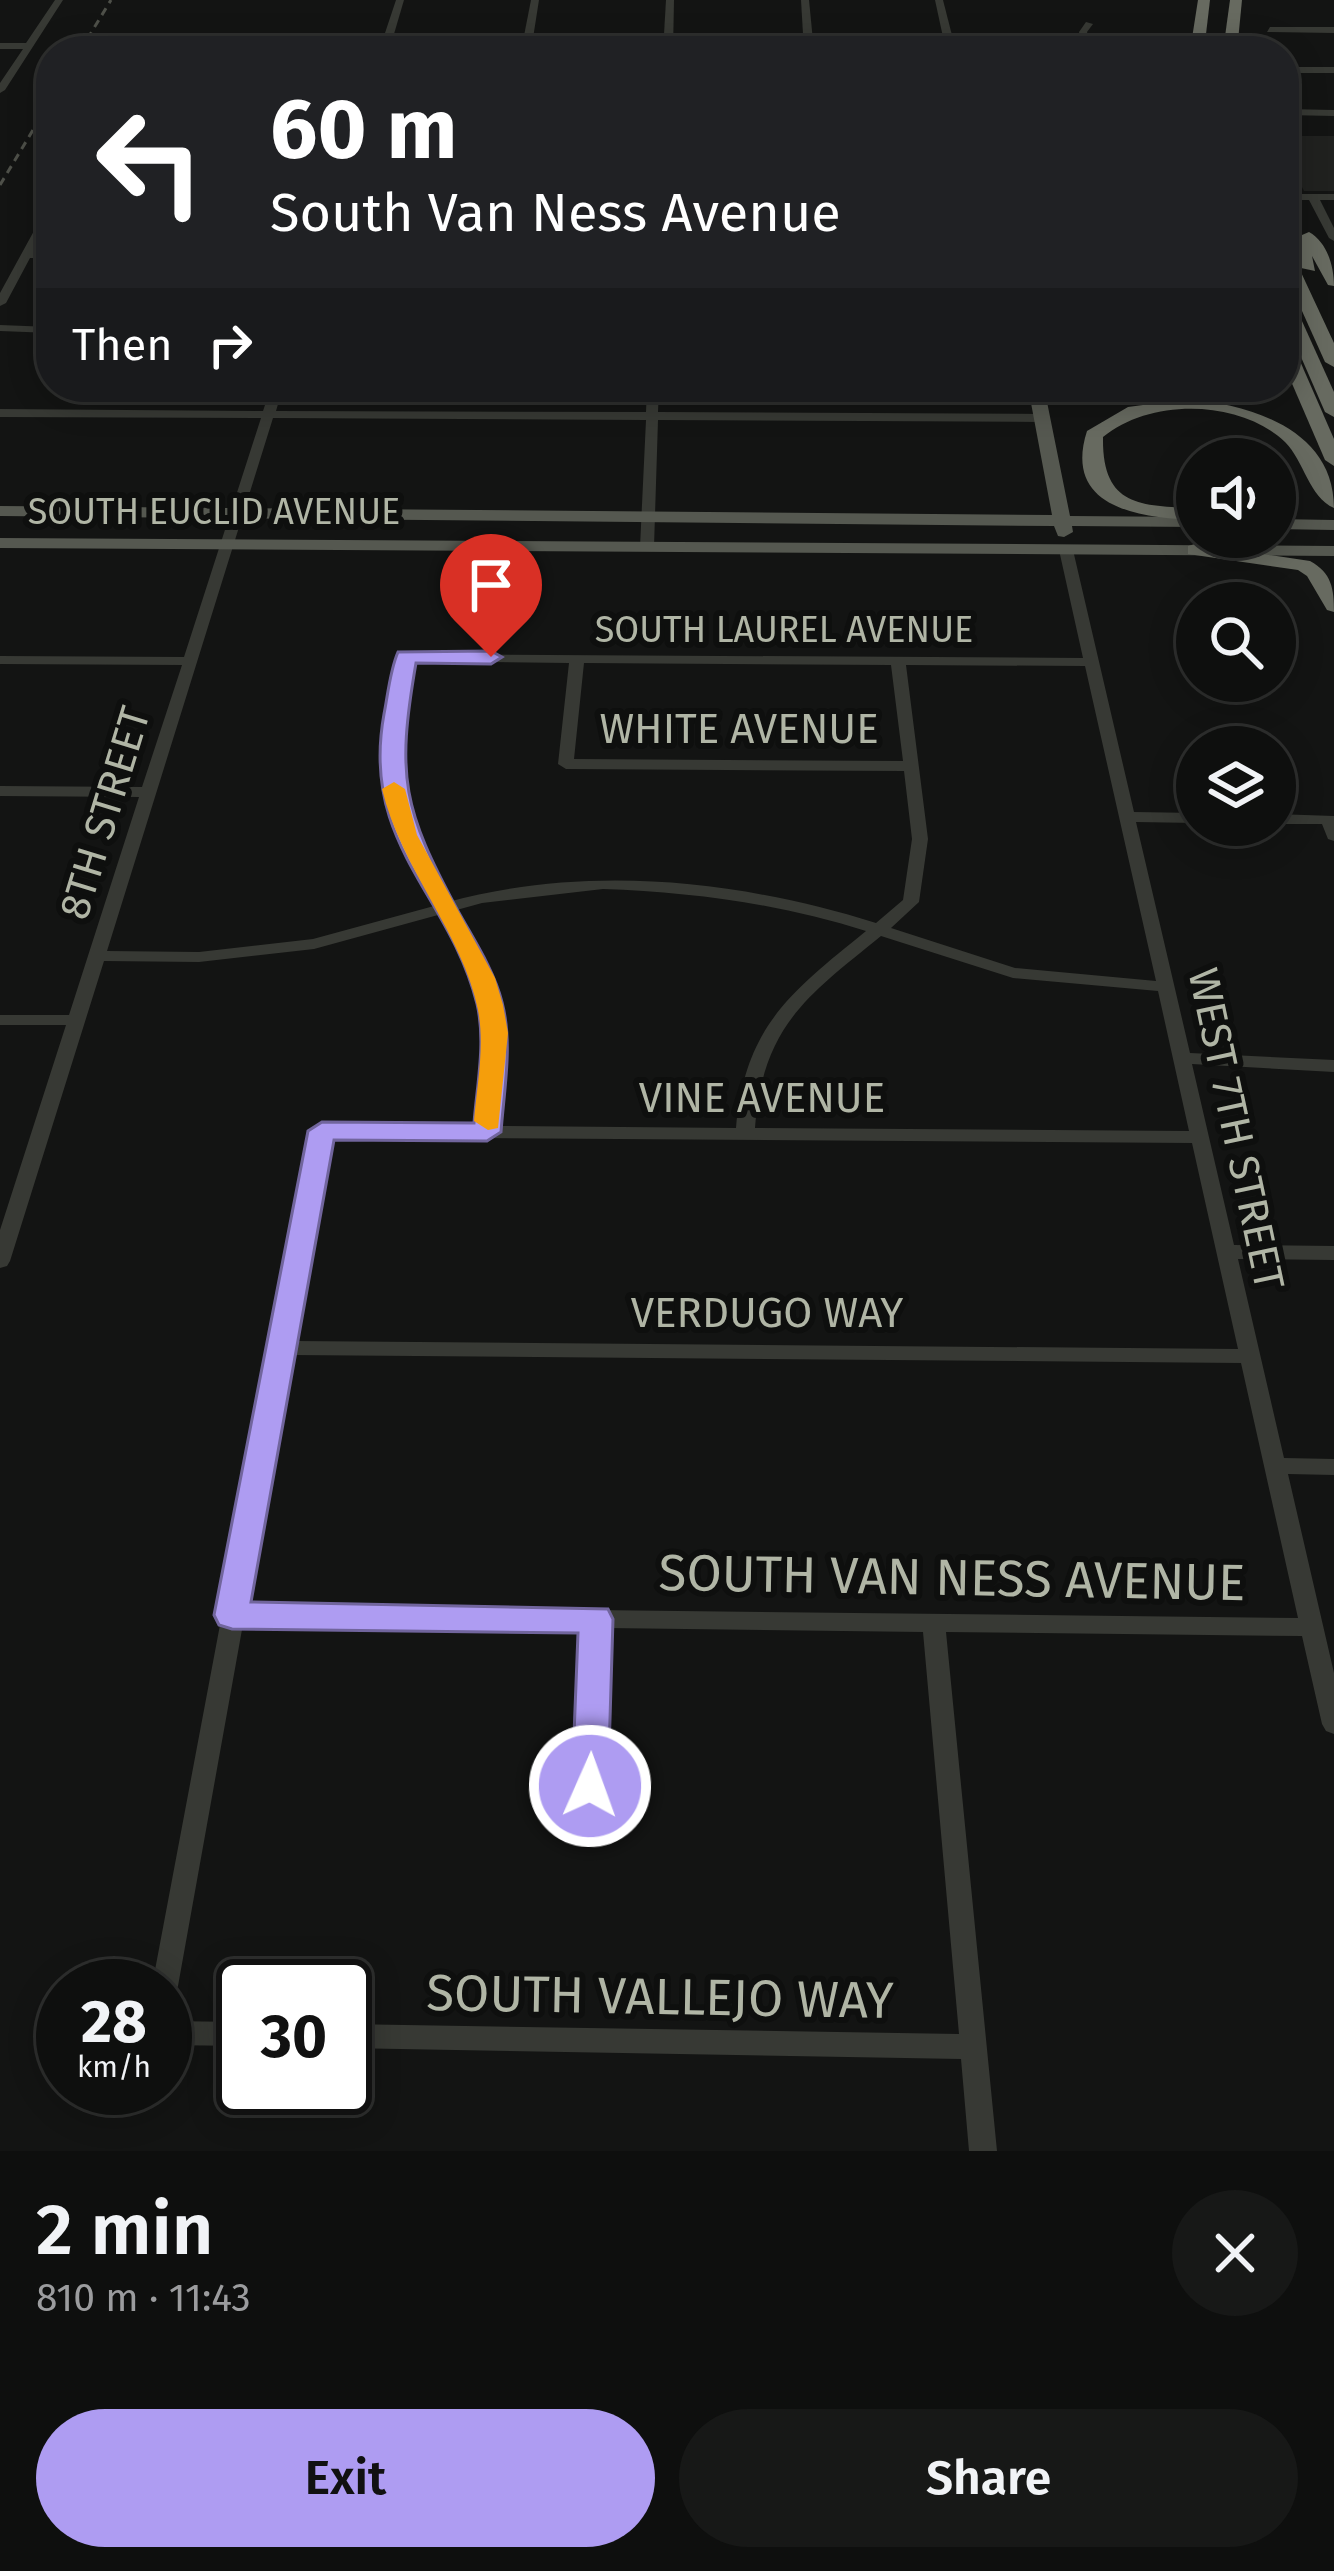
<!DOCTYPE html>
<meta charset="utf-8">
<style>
:root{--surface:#0e0f0e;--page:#171817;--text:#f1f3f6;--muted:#9b9c9e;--line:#2e2f2e;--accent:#ae9cf2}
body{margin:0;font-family:"Fira Sans",sans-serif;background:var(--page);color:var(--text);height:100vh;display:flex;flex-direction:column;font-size:45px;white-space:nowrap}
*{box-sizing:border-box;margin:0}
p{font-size:39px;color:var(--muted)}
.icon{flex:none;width:66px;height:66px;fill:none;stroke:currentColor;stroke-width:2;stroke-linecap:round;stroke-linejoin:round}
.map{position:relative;height:2151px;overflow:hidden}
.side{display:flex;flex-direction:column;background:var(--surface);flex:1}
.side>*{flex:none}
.guide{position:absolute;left:36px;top:36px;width:1263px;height:366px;border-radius:48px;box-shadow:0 6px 30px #0003,0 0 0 3px var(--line);background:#202124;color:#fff;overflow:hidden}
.controls{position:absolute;left:1176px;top:438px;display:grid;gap:24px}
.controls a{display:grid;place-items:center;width:120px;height:120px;border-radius:50%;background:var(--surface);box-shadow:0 6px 30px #0003,0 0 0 3px var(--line);font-size:60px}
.speed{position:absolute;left:36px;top:1959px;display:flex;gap:24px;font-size:60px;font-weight:700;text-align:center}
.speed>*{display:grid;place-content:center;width:156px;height:156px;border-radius:50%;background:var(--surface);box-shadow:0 6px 30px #0003,0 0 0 3px var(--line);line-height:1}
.speed small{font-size:30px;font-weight:400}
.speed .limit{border:6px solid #111;border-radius:18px;background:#fff;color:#111}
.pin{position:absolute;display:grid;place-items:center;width:102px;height:102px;color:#fff;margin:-123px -51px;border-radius:50% 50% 50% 0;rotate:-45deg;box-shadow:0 0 12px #0007}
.pin .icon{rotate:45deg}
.me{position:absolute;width:132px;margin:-66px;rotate:2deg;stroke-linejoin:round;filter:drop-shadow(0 0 9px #0008)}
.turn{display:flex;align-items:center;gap:42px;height:252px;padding:0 36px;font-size:54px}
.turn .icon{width:156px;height:156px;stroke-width:2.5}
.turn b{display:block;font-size:84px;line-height:102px}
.then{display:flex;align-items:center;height:114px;padding:0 36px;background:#0003;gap:24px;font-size:45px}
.round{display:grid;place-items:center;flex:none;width:126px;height:126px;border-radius:63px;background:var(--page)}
.head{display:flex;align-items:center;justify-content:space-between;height:204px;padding:0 36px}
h1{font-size:72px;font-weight:600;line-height:90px}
.action{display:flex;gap:24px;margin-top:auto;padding:24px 36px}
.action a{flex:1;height:138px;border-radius:72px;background:var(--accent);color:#111;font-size:48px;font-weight:600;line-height:138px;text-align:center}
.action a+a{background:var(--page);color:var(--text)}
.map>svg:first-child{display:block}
.built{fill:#20211f}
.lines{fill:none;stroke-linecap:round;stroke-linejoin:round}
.minor{fill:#373934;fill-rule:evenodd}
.major{fill:#555850;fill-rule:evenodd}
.highway{fill:#676a60;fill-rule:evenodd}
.rail{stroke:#4e5049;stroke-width:3;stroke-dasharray:8 6;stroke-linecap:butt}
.route{fill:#ae9cf2;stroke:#71659d;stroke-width:3}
.slow{fill:#f59e0b}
.labels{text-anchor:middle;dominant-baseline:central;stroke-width:12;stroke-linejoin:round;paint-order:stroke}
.far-street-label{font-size:36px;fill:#b0b5a5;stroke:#0e0f0e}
.street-label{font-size:42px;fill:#b0b5a5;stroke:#0e0f0e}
.near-street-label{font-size:51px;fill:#b0b5a5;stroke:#0e0f0e}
</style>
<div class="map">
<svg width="1334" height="2151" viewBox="0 0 1334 2151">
<rect width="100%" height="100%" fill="#131413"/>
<polygon class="built" points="1284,136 1334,136 1334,191 1304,191 1284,152"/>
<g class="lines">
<g class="minor">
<polygon points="55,0 63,0 5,90 0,93 0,83 23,49 0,49 0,43 26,43"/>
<polygon points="396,0 404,0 389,51 379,51"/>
<polygon points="531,0 539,0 531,51 521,51"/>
<polygon points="666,0 674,0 673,51 663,51"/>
<polygon points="801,0 809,0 814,51 804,51"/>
<polygon points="935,0 943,0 956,51 946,51"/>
<polygon points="1086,22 1093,24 1087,32 1093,51 1083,51 1079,32"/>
<polygon points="1270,27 1334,27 1334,33 1267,32"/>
<rect x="1284" y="67" width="50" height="6"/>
<polygon points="1286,109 1334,110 1334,116 1286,115"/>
<polygon points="48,159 51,159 51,165 43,162"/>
<polygon points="1284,194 1334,194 1334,200 1320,200 1334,228 1334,241 1329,238 1309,200 1284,200"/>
<polygon points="51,206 51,219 33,252 51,252 51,258 30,258 6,303 0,306 0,293 46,209"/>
<polygon points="0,325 51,327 51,333 0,331"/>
<path d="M271 387H283L276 411 646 412 647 387H659L658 412 1043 414 1049 418 1043 422 658 420 654 547 647 551 640 547 646 420 273 418 107 951 199 952 313 939 434 906C398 838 381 786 391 709 393 691 395 671 401 654L1083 658 1059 550 1066 546 1073 550 1134 812 1197 813V823L1136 822 1190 1053 1334 1060V1072L1192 1064 1234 1245 1334 1246V1260L1238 1259 1284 1458 1334 1459V1475L1288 1474 1334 1673V1734L1326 1731 1322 1724 1302 1636 946 1632 997 2151H969L961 2059 345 2048V2024L959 2034 923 1632 607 1628 602 1786 599 1793 590 1796 581 1793 578 1786 584 1628 243 1624 178 1986 174 1994 165 1998V1986H152L313 1131 322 1125 478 1126C482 1082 491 1036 477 992 468 965 452 940 438 915L314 949 199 962 104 961 10 1261 7 1266 0 1268V1230L66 1025H0V1015H69L139 797 0 796V786L142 787 182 665 0 664V656L184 657 261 418 0 417V409L263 411ZM412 661 569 663 558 764 566 769 904 771 912 839 903 900 876 923C739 880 588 864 448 902 400 811 397 761 412 661ZM584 663 891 665 903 761 574 759ZM906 665 1085 666 1156 981 1015 968 891 928 919 902 928 839ZM603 889C692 892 781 904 866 931 791 992 745 1026 736 1128L497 1126C501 1079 509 1032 492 986 482 960 466 936 453 911L482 903ZM881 936 1013 978 1158 991 1189 1131 755 1128C763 1026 806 997 881 936ZM330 1137 1192 1143 1238 1349 294 1341ZM291 1355 1241 1363 1298 1618 246 1606Z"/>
<polygon points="1275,814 1334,816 1334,841 1328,839 1322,824 1275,824"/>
<polygon points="165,2021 243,2022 243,2046 165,2045"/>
</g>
<g class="major">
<polygon points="1028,387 1044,387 1070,516 1197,517 1197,527 1072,526 1073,532 1064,537 1058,536 1054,526 0,516 0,506 1052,515"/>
<polygon points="1275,519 1334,520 1334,530 1275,529"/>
<polygon points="0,538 1334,546 1334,556 0,548"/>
</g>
<g class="highway">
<polygon points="1198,0 1210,0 1204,51 1190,51"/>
<polygon points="1230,0 1242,0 1237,51 1223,51"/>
<path d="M1284 208 1292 213 1302 235 1309 232C1327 242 1334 266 1334 286L1328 285 1312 256 1315 271 1301 268 1284 231Z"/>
<polygon points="1284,248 1292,253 1334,343 1334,367 1325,362 1284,271"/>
<polygon points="1284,294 1292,299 1334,392 1334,417 1325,412 1284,318"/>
<polygon points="1284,340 1293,345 1334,439 1334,466 1325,460 1284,365"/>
<path d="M1188 399C1252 405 1334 430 1334 508 1309 497 1304 461 1285 442 1240 399 1150 398 1103 437 1102 506 1139 506 1197 508V520C1142 518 1062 509 1087 431L1128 407Z"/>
<polygon points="1275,518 1283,520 1283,528 1275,530"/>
<path d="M1195 544 1310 561C1332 573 1334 589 1334 612L1327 610 1307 576 1298 570 1188 554V546Z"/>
</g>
<g class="rail">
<polyline points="80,51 111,0"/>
<polyline points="0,185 51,100"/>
</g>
</g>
<path class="route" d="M398 652 491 651 502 657 491 664 416 663C396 778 403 809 458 911 474 940 494 970 502 1002 513 1044 504 1090 501 1132L487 1141 334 1140 251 1602 608 1609 613 1619 608 1786 603 1797 590 1802 577 1797 572 1786 578 1633 232 1629 219 1625 214 1615 308 1131 322 1122 474 1123C477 1084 486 1042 477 1004 450 894 360 845 384 714 388 694 390 670 398 652Z"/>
<path class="slow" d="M394 782 405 789 417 835 495 978 503 1005 508 1033 498 1128 488 1130 474 1121C477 1085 485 1046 478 1010 463 934 401 869 382 789Z"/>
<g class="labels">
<g class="far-street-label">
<text x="214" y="512">SOUTH EUCLID AVENUE</text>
<text x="784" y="630">SOUTH LAUREL AVENUE</text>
</g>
<g class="street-label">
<text x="739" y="729">WHITE AVENUE</text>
<text transform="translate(105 813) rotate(-73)">8TH STREET</text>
<text x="762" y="1098">VINE AVENUE</text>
<text transform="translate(1236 1129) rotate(78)">WEST 7TH STREET</text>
<text x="767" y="1313">VERDUGO WAY</text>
</g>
<g class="near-street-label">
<text transform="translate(952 1578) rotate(1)">SOUTH VAN NESS AVENUE</text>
<text transform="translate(660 1997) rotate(1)">SOUTH VALLEJO WAY</text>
</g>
</g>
</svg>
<div class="controls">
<a><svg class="icon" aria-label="sound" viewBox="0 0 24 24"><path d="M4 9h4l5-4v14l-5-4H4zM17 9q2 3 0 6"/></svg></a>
<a><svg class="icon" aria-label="search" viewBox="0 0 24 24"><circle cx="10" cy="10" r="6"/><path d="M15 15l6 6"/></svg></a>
<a><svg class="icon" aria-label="layers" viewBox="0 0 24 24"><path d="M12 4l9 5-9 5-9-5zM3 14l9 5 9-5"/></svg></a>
</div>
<div class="speed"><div>28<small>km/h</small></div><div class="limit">30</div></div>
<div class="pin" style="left:491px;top:657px;background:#d93025"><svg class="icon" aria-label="arrive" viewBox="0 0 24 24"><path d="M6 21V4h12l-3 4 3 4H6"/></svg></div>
<svg class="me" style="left:590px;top:1786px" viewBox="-20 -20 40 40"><circle r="17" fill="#ae9cf2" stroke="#fff" stroke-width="3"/><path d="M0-11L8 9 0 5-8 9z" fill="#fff"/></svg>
<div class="guide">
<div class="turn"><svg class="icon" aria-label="left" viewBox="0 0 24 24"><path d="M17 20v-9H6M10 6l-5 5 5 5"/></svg><div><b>60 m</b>South Van Ness Avenue</div></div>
<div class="then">Then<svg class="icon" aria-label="right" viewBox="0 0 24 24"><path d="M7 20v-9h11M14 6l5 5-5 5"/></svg></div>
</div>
</div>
<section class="side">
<div class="head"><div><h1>2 min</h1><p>810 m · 11:43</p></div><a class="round"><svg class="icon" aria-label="close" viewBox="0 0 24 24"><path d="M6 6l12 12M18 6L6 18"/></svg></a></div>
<div class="action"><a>Exit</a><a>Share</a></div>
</section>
